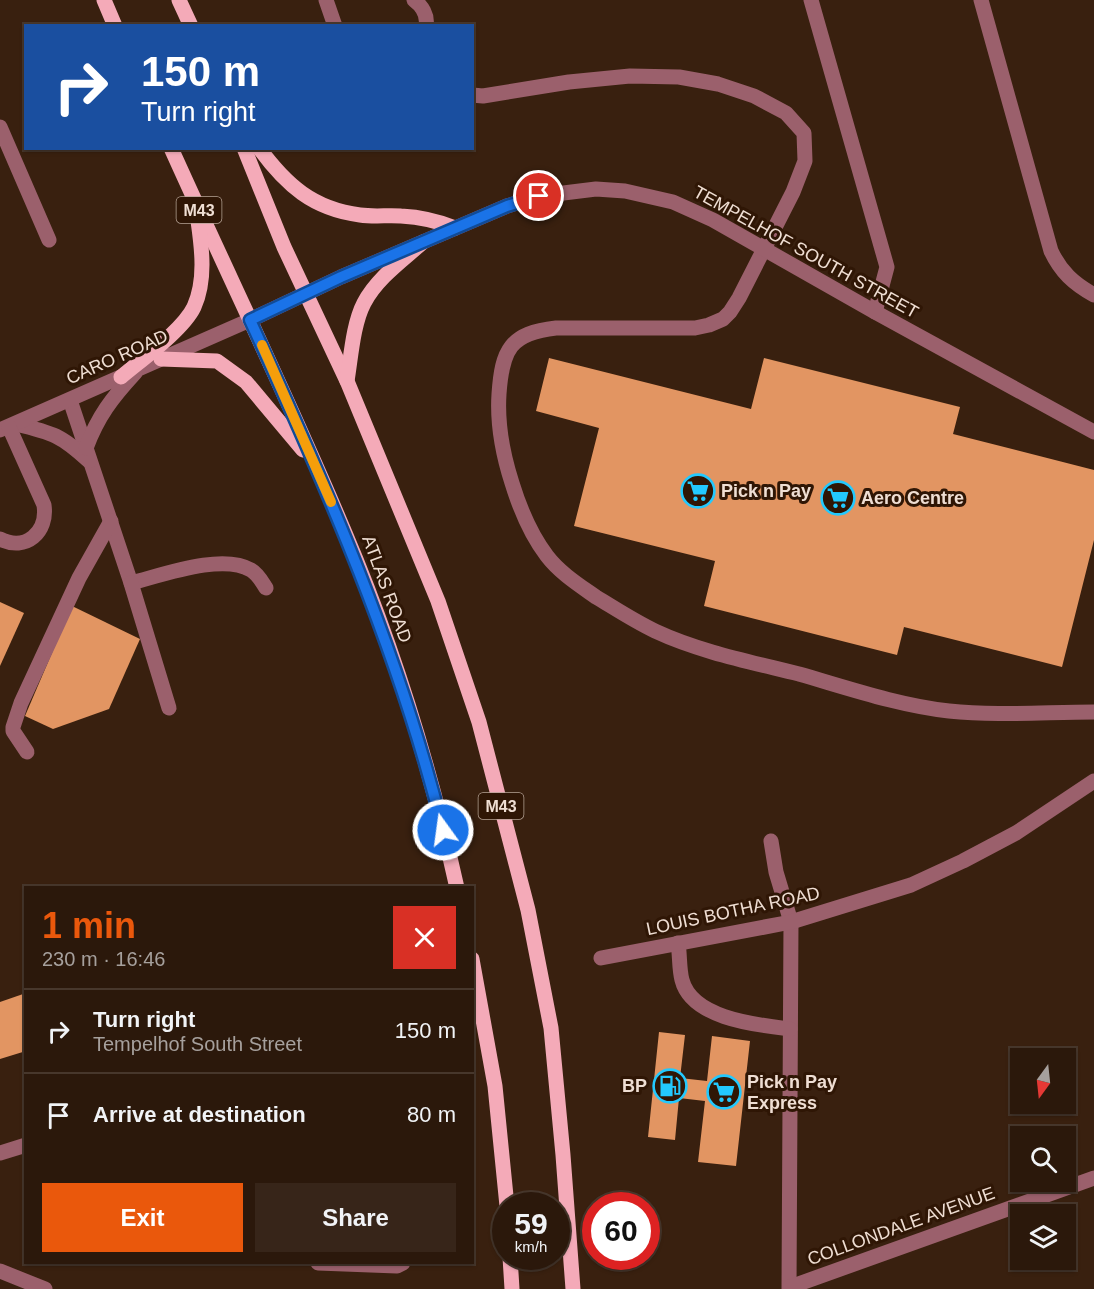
<!DOCTYPE html>
<meta charset="utf-8">
<style>
:root{--surface:#2b180b;--page:#372519;--text:#f1f3f6;--muted:#a6a09d;--line:#47372c;--accent:#ea580c}
body{margin:0;font-family:Arial,sans-serif;background:var(--page);color:var(--text);height:100vh;display:flex;flex-direction:column;font-size:22px;white-space:nowrap}
*{box-sizing:border-box;margin:0}
p{font-size:20px;color:var(--muted)}
.icon{flex:none;width:33px;height:33px;fill:none;stroke:currentColor;stroke-width:2;stroke-linecap:round;stroke-linejoin:round}
.map{position:relative;flex:1;overflow:hidden}
.sheet{position:absolute;left:24px;top:886px;width:450px;height:378px;display:flex;flex-direction:column;background:var(--surface);border-radius:0px;box-shadow:0 2px 4px #0004,0 0 0 2px var(--line)}
.sheet>*{flex:none}
.top-card{position:absolute;left:24px;top:24px;width:450px;height:126px;border-radius:0px;box-shadow:0 2px 4px #0004,0 0 0 2px var(--line);background:#1a4fa0;color:#fff;overflow:hidden}
.needle{width:39px;rotate:195deg}
.tools{position:absolute;left:1010px;top:1048px;display:grid;gap:12px}
.tools a{display:grid;place-items:center;width:66px;height:66px;border-radius:0px;background:var(--surface);box-shadow:0 2px 4px #0004,0 0 0 2px var(--line);font-size:30px}
.speed{position:absolute;left:492px;top:1192px;display:flex;gap:12px;font-size:30px;font-weight:700;text-align:center}
.speed>*{display:grid;place-content:center;width:78px;height:78px;border-radius:50%;background:var(--surface);box-shadow:0 2px 4px #0004,0 0 0 2px var(--line);line-height:1}
.speed small{font-size:15px;font-weight:400}
.speed .limit{border:9px solid #d22;background:#fff;color:#111}
.pin{position:absolute;display:grid;place-items:center;width:51px;height:51px;color:#fff;margin:-26px;border:3px solid #fff;border-radius:50%;box-shadow:0 2px 6px #0007}
.me{position:absolute;width:66px;margin:-33px;rotate:346deg;stroke-linejoin:round;filter:drop-shadow(0 0 4px #0008)}
.turn{display:flex;align-items:center;gap:21px;height:126px;padding:0 18px;font-size:27px}
.turn .icon{width:78px;height:78px;stroke-width:2.5}
.turn b{display:block;font-size:42px;line-height:51px}
.round{display:grid;place-items:center;flex:none;width:63px;height:63px;border-radius:0px;background:var(--page)}
.head{display:flex;align-items:center;justify-content:space-between;height:102px;padding:0 18px}
h1{font-size:36px;font-weight:700;line-height:45px;color:var(--accent)}
.button{display:flex;gap:12px;margin-top:auto;padding:12px 18px}
.button a{flex:1;height:69px;border-radius:0px;background:var(--accent);color:#fff;font-size:24px;font-weight:700;line-height:69px;text-align:center}
.button a+a{background:var(--page);color:var(--text)}
ul{padding:0;list-style:none}
li{display:flex;align-items:center;gap:18px;height:84px;padding:0 18px;border-top:2px solid var(--line)}
li div{flex:1}
li b{display:block;font-size:22px}
li em{font-style:normal}
.map>svg:first-child{display:block}
.building{fill:#e29562}
.lines{fill:none;stroke-linecap:round;stroke-linejoin:round}
.minor{stroke:#9b606c;stroke-width:15}
.major{stroke:#f4aab8;stroke-width:15}
.route-casing{stroke:#114b97;stroke-width:15}
.route{stroke:#1a73e8;stroke-width:10}
.slow{stroke:#f59e0b;stroke-width:10}
.labels{text-anchor:middle;dominant-baseline:central;stroke-width:6;stroke-linejoin:round;paint-order:stroke}
.shield{fill:#2f1605;stroke:#b5a295;stroke-width:1.5}
.shield-label{font-size:16px;font-weight:bold;fill:#efded3}
.street-label{font-size:18px;fill:#efded3;stroke:#2f1605}
.poi-label{font-size:18px;font-weight:bold;fill:#efded3;stroke:#2f1605;text-anchor:start}
</style>
<div class="map">
<svg width="1094" height="1289" viewBox="0 0 1094 1289">
<rect width="100%" height="100%" fill="#39200f"/>
<g class="building">
<polygon points="549,358 751,409 764,358 960,407 953,434 1094,470 1094,540 1062,667 904,627 897,655 704,606 715,561 574,526 599,428 536,411"/>
<polygon points="0,602 24,613 0,666"/>
<polygon points="72,606 140,639 109,709 53,729 25,716"/>
<polygon points="26,993 26,1051 0,1059 0,1002"/>
<polygon points="659,1032 685,1035 680,1078 707,1081 712,1036 750,1041 736,1166 698,1162 705,1101 679,1098 675,1140 648,1137"/>
</g>
<g class="lines">
<g class="minor">
<polyline points="326,0 335,26"/>
<path d="M414 0C422 6 428 15 426 26"/>
<polyline points="811,0 887,267 875,312"/>
<path d="M981 0 1051 251C1061 272 1073 283 1094 295"/>
<path d="M472 95 483 96 569 82 630 76 679 77 718 84 754 96 786 113 804 133 805 161 793 192 739 298 730 312 723 319 709 325 695 328H556C510 333 502 350 499 394 497 424 503 455 512 483 520 509 531 535 547 556 560 573 579 585 596 597 616 609 634 621 655 631 700 652 751 662 799 674 848 688 897 705 949 711 996 716 1046 712 1094 712"/>
<polyline points="0,127 49,240"/>
<path d="M70 400 131 583C163 575 222 553 251 570 258 574 262 582 266 588"/>
<path d="M16 424C53 433 61 435 89 461"/>
<polyline points="0,430 250,320 341,277 507,206 539,196 596,189 625,191 673,202 713,220 875,312 1094,432"/>
<path d="M86 448C98 416 112 398 135 373"/>
<path d="M0 539C26 552 48 532 44 505L9 427"/>
<polyline points="131,583 169,708"/>
<polyline points="27,752 13,731 13,727 21,703 79,578 111,521"/>
<polyline points="771,841 776,872 791,922 789,1289"/>
<path d="M678 943C680 955 679 969 682 980 692 1019 758 1025 790 1029"/>
<polyline points="601,958 791,922 911,885 963,861 1016,833 1094,781"/>
<polyline points="0,1153 26,1145"/>
<polyline points="318,1263 397,1266 403,1263"/>
<polyline points="0,1271 45,1289"/>
<polyline points="790,1287 1094,1178"/>
</g>
<g class="major">
<polyline points="104,0 115,26"/>
<polyline points="179,0 191,26"/>
<path d="M171 148C229 277 291 404 345 533 394 648 430 767 457 888"/>
<polyline points="244,148 284,247 347,381 438,601 479,722 528,910 551,1028 563,1155 573,1289"/>
<path d="M259 148C286 185 313 209 360 215 374 217 388 215 401 216 420 217 438 221 455 228"/>
<polyline points="161,359 217,361 246,382 303,450"/>
<path d="M121 377C141 360 183 330 194 307 206 280 202 249 198 221"/>
<path d="M347 381C351 357 353 324 364 303 377 278 403 260 423 242"/>
<polyline points="472,959 495,1086 507,1206"/>
<polyline points="510,1257 512,1289"/>
</g>
</g>
<g class="lines">
<defs>
<path id="route" d="M443 830C399 652 326 486 250 320L341 277 507 206 539 196"/>
</defs>
<use href="#route" class="route-casing"/>
<use href="#route" class="route"/>
<polyline class="slow" points="262,345 331,502"/>
</g>
<defs>
<symbol id="supermarket-ring" viewBox="-11 -11 22 22"><circle r="9.5" fill="#2f1605" stroke="#23c9fe" stroke-width="1.5"/><path d="M-6-5.5h2.5l.6 2H6L4.5 2H-2.5L-4.4-4H-6ZM-1.5 3.2a1.3 1.3 0 1 0 .1 0ZM3 3.2a1.3 1.3 0 1 0 .1 0Z" fill="#23c9fe"/></symbol>
<symbol id="fuel-ring" viewBox="-11 -11 22 22"><circle r="9.5" fill="#2f1605" stroke="#23c9fe" stroke-width="1.5"/><path d="M-5.5-6h7V0h2V4h1.3V-2.5L3-4.5l.8-.8L6-3V5H2.5V1h-1V6h-7ZM-4.2-4.7v3.2H.2V-4.7Z" fill="#23c9fe"/></symbol>
</defs>
<g fill-rule="evenodd">
<use href="#supermarket-ring" x="679" y="472" width="38" height="38"/>
<use href="#supermarket-ring" x="819" y="479" width="38" height="38"/>
<use href="#fuel-ring" x="651" y="1067" width="38" height="38"/>
<use href="#supermarket-ring" x="705" y="1073" width="38" height="38"/>
</g>
<g class="labels">
<g class="shield">
<rect x="176.5" y="197" width="45" height="26" rx="4.5"/>
<rect x="478.5" y="793" width="45" height="26" rx="4.5"/>
</g>
<g class="shield-label">
<text x="199" y="210">M43</text>
<text x="501" y="806">M43</text>
</g>
<g class="street-label">
<text transform="translate(806 252) rotate(29)">TEMPELHOF SOUTH STREET</text>
<text transform="translate(117 357) rotate(-24)">CARO ROAD</text>
<text transform="translate(387 589) rotate(70)">ATLAS ROAD</text>
<text transform="translate(733 911) rotate(-12)">LOUIS BOTHA ROAD</text>
<text transform="translate(901 1226) rotate(-20)">COLLONDALE AVENUE</text>
</g>
<g class="poi-label">
<text x="721" y="491">Pick n Pay</text>
<text x="861" y="498">Aero Centre</text>
<text x="747" y="1082">Pick n Pay<tspan x="747" dy="21">Express</tspan></text>
<text x="647" y="1086" text-anchor="end">BP</text>
</g>
</g>
</svg>
<div class="tools">
<a><svg class="needle" viewBox="-14 -14 28 28"><path d="M0-13l5 13h-10z" fill="#e53935"/><path d="M0 13l5-13h-10z" fill="#a6a09d"/></svg></a>
<a><svg class="icon" aria-label="search" viewBox="0 0 24 24"><circle cx="10" cy="10" r="6"/><path d="M15 15l6 6"/></svg></a>
<a><svg class="icon" aria-label="layers" viewBox="0 0 24 24"><path d="M12 4l9 5-9 5-9-5zM3 14l9 5 9-5"/></svg></a>
</div>
<div class="speed"><div>59<small>km/h</small></div><div class="limit">60</div></div>
<div class="pin" style="left:539px;top:196px;background:#d93025"><svg class="icon" aria-label="arrive" viewBox="0 0 24 24"><path d="M6 21V4h12l-3 4 3 4H6"/></svg></div>
<svg class="me" style="left:443px;top:830px" viewBox="-20 -20 40 40"><circle r="17" fill="#1a73e8" stroke="#fff" stroke-width="3"/><path d="M0-11L8 9 0 5-8 9z" fill="#fff"/></svg>
<div class="top-card">
<div class="turn"><svg class="icon" aria-label="right" viewBox="0 0 24 24"><path d="M7 20v-9h11M14 6l5 5-5 5"/></svg><div><b>150 m</b>Turn right</div></div>
</div>
<section class="sheet">
<div class="head"><div><h1>1 min</h1><p>230 m · 16:46</p></div><a class="round" style="background:#d93025;color:#fff"><svg class="icon" aria-label="close" viewBox="0 0 24 24"><path d="M6 6l12 12M18 6L6 18"/></svg></a></div>
<ul>
<li><svg class="icon" aria-label="right" viewBox="0 0 24 24"><path d="M7 20v-9h11M14 6l5 5-5 5"/></svg><div><b>Turn right</b><p>Tempelhof South Street</p></div><em>150 m</em></li>
<li><svg class="icon" aria-label="arrive" viewBox="0 0 24 24"><path d="M6 21V4h12l-3 4 3 4H6"/></svg><div><b>Arrive at destination</b></div><em>80 m</em></li>
</ul>
<div class="button"><a>Exit</a><a>Share</a></div>
</section>
</div>
